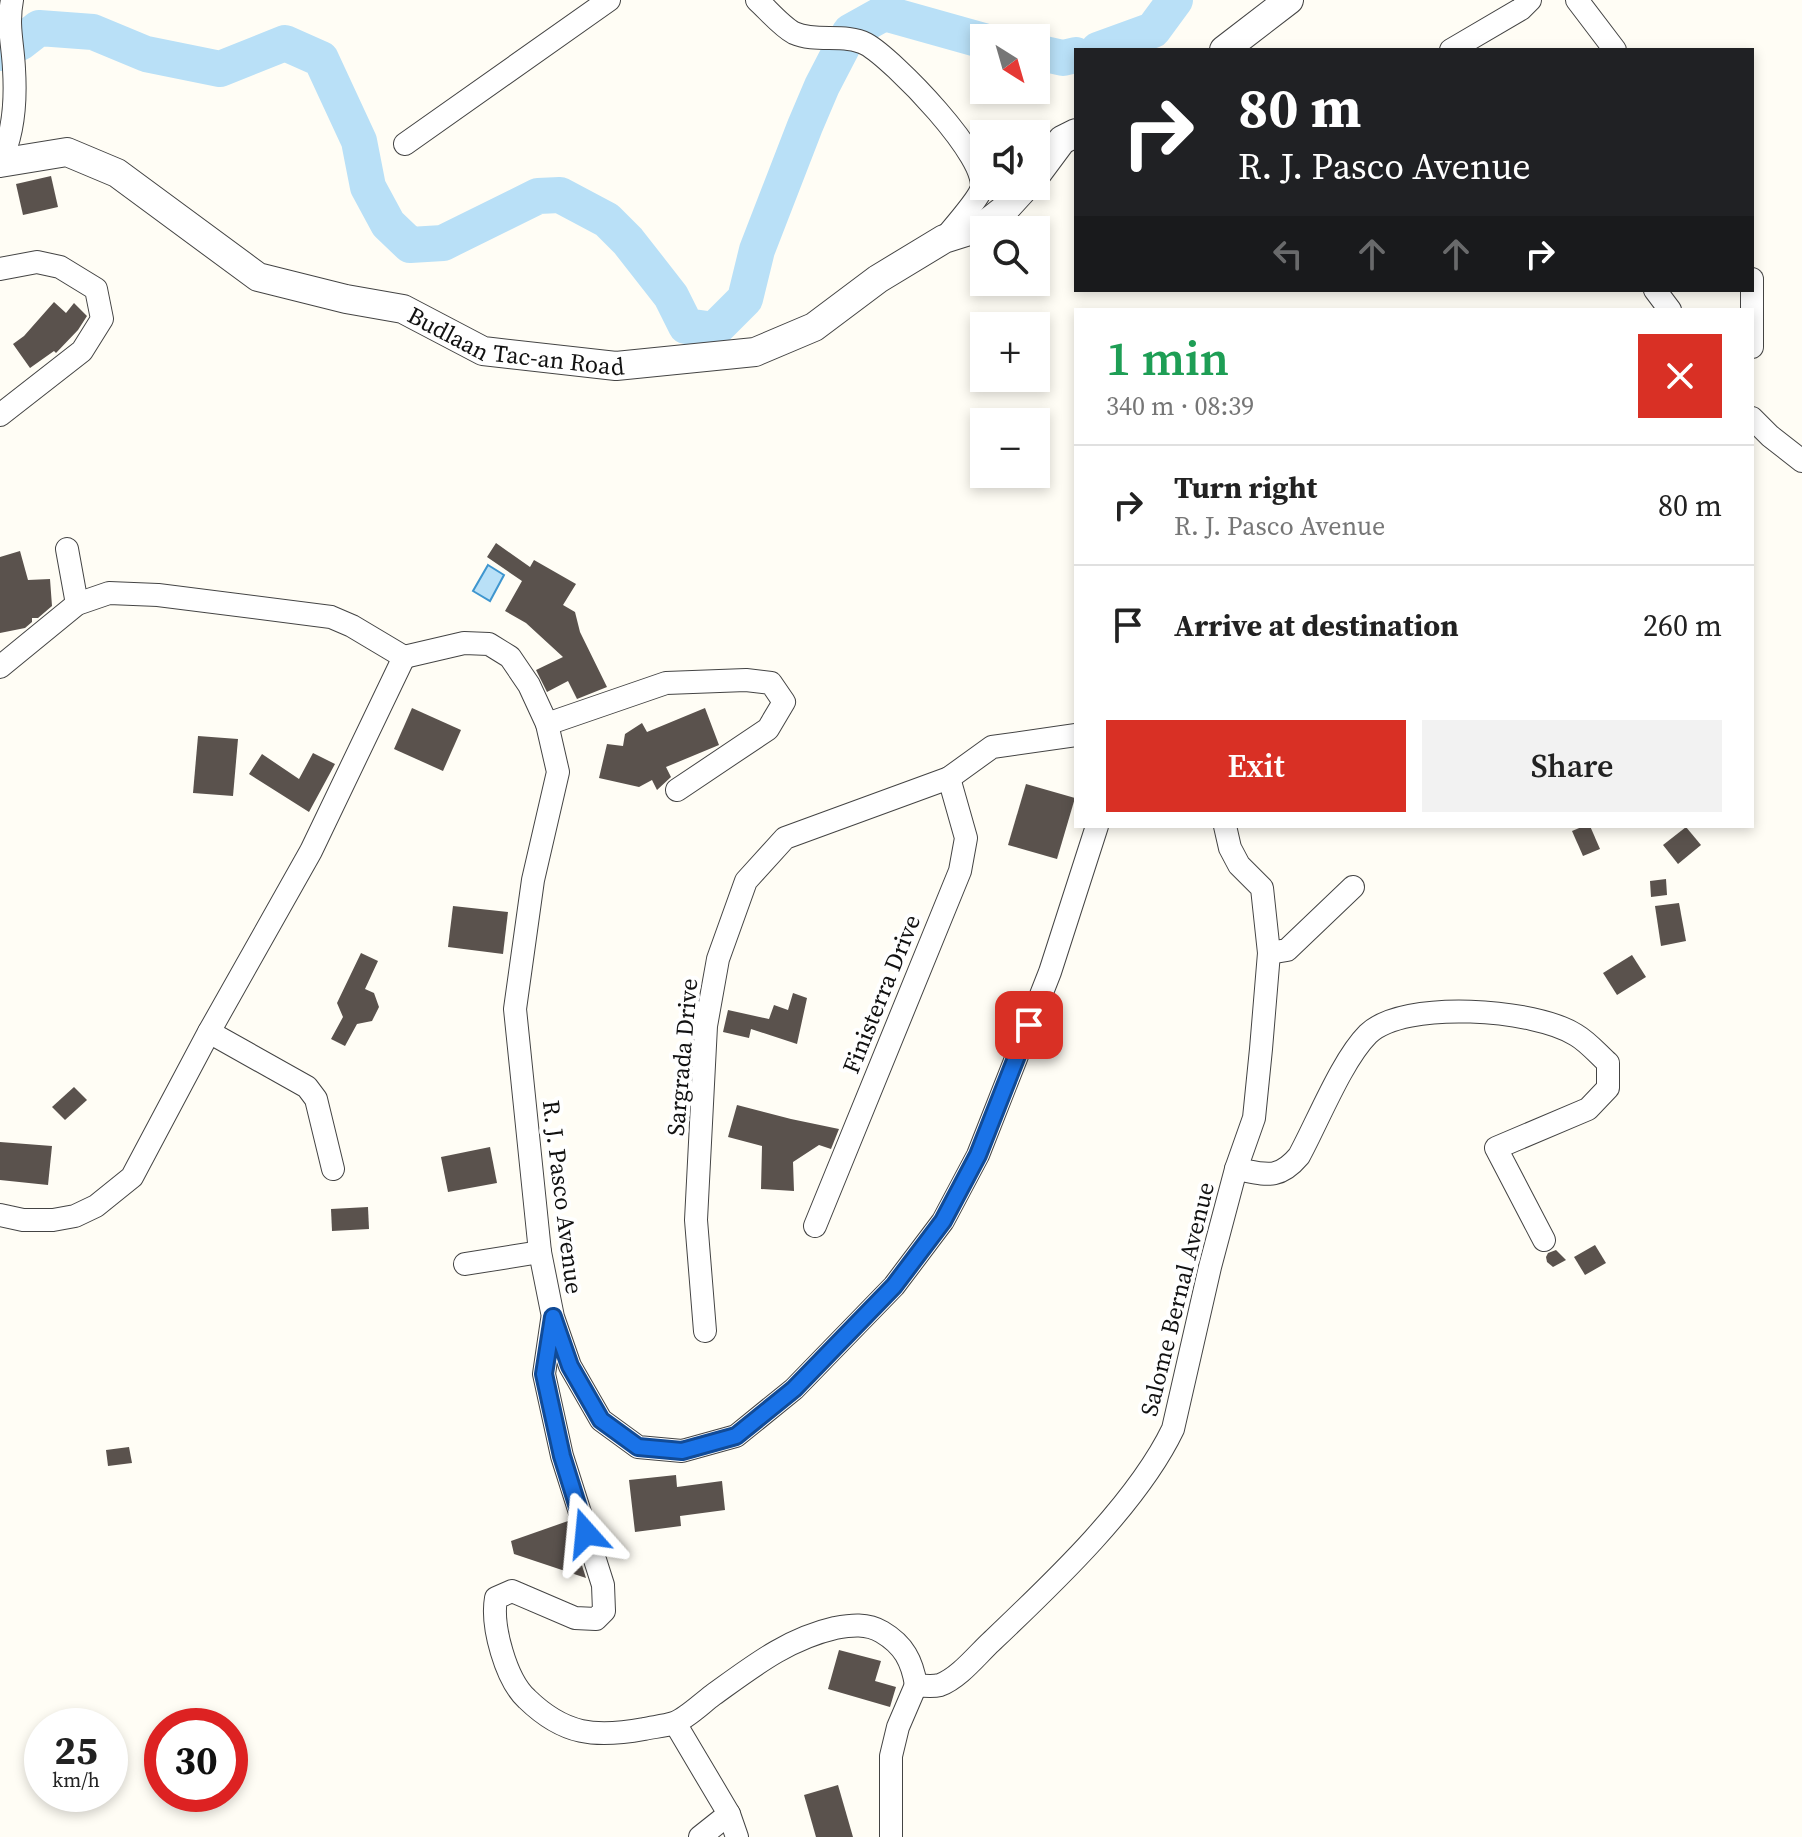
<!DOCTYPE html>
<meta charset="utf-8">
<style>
:root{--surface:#fff;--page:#f2f2f2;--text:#222;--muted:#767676;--line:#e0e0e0;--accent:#d93025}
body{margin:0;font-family:"Source Serif 4",serif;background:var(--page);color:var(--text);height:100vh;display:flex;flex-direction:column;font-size:30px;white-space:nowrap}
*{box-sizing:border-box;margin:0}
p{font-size:26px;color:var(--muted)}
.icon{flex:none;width:44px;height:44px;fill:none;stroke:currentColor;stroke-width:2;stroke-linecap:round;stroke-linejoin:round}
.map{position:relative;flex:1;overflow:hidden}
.sheet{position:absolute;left:1074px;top:308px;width:680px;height:520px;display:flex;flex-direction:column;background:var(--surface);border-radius:0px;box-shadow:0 4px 12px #0003}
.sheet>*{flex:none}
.hud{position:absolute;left:1074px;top:48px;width:680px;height:244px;border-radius:0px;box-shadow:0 4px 12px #0003;background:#202124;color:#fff;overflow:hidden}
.needle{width:52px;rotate:143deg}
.fabs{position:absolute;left:970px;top:24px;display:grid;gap:16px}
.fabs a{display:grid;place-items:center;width:80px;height:80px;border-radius:0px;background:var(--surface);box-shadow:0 4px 12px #0003;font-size:40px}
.speed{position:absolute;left:24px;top:1708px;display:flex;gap:16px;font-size:40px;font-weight:700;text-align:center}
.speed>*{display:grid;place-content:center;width:104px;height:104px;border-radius:50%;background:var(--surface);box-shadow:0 4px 12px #0003;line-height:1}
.speed small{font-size:20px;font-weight:400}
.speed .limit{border:12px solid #d22;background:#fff;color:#111}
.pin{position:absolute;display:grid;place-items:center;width:68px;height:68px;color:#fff;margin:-34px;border-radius:16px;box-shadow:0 4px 12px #0006}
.me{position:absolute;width:88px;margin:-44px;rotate:342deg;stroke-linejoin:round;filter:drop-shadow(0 0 6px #0008)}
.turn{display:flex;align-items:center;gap:28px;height:168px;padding:0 32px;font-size:36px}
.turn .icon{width:104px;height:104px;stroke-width:2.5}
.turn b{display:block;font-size:56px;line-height:68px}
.lanes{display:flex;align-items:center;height:76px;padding:0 32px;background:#0003;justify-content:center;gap:40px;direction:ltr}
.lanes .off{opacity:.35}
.round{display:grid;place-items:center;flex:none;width:84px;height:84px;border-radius:0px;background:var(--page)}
.headline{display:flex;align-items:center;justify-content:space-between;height:136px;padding:0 32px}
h1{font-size:48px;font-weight:600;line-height:60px;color:#1e9e55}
.primary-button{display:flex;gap:16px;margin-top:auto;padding:16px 32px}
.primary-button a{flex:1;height:92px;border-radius:0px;background:var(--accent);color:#fff;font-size:32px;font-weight:600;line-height:92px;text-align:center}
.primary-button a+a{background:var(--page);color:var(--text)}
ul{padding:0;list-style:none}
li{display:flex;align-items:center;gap:24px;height:120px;padding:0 32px;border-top:2px solid var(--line)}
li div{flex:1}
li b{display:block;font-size:30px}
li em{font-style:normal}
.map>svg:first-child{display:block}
.water{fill:#b9e0f7;stroke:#3f96cf;stroke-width:2}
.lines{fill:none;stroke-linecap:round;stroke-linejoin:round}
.river{stroke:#b9e0f7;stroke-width:36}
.building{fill:#5a524d}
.minor-casing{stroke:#444;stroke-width:24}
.tertiary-casing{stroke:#444;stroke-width:30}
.minor{stroke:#fff;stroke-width:22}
.tertiary{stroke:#fff;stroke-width:28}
.route-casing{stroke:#114b97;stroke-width:20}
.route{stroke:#1a73e8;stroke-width:14}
.labels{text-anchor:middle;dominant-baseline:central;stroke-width:8;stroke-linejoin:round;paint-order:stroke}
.street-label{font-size:24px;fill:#111;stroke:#fff}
</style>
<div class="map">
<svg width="1802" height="1837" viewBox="0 0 1802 1837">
<rect width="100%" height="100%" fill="#fffdf5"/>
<polygon class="water" points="488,565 504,575 490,601 473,591"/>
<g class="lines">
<g class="river">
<polyline points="1098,50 1153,30 1175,0"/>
<polyline points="1036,52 1063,58 1076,55"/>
<polyline points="0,53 21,42 39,28 93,32 146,54 220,69 285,43 321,59 359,141 368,187 388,224 410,245 443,243 538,196 560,195 607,220 628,241 671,296 686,326 714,330 745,299 757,250 805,126 822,86 850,32 884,13 984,41"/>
</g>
</g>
<g class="building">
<polygon points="51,176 58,207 23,215 16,184"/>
<polygon points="54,302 66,313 74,303 87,316 78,330 56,353 54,351 30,368 13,344 24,336"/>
<polygon points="496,543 530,567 534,560 576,584 563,605 575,612 580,632 607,687 577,699 568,681 547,692 536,670 563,657 526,623 505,611 522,581 487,557"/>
<polygon points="20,551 28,580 50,579 52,606 38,618 32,618 32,622 25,628 0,633 0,557"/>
<polygon points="412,708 461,730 443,771 394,749"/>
<polygon points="705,708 719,745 666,767 671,777 657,790 652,780 639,787 599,778 607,744 623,746 625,734 642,723 647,732"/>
<polygon points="198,736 238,739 233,796 193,793"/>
<polygon points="313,753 335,764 309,812 249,774 262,754 299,779"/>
<polygon points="1026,784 1075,798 1057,859 1008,845"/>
<polygon points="1584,826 1590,826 1600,849 1583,856 1572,831"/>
<polygon points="1686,827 1701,845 1678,864 1663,845"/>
<polygon points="1666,879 1667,895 1651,897 1650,881"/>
<polygon points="1679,903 1686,941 1661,946 1655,906"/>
<polygon points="453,906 508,912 503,954 448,947"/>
<polygon points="361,953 378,961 365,989 374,993 379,1007 372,1021 357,1024 345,1046 331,1039 343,1017 337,1003"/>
<polygon points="1632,955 1646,977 1617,995 1603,973"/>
<polygon points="793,993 807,998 797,1044 751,1029 749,1038 723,1032 728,1010 769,1019 774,1005 788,1010"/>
<polygon points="74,1087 87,1100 65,1120 52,1107"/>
<polygon points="737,1105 791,1119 839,1129 831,1149 819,1145 793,1162 794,1191 761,1189 762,1146 728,1137"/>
<polygon points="0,1142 52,1146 48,1185 0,1180"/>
<polygon points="490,1147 497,1183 448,1192 441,1157"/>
<polygon points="368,1207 369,1229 332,1231 331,1209"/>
<polygon points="1595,1245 1606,1263 1585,1275 1574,1257"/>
<polygon points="1556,1250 1566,1260 1553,1267 1547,1262 1546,1257 1548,1253"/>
<polygon points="129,1447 132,1463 108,1466 106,1450"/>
<polygon points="676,1475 677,1487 722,1481 725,1510 680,1516 681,1526 635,1532 629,1480"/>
<polygon points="568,1521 586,1578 514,1554 511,1541"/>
<polygon points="839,1650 881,1661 875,1681 896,1687 890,1707 828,1689"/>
<polygon points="838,1785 853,1837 816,1837 804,1795"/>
</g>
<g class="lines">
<defs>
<g id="minor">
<path d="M757 0C768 10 781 26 794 33 816 43 845 33 866 44 892 58 992 160 981 190 977 201 953 228 944 239"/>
<polyline points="1577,0 1615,50"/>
<polyline points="1451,50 1521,9 1530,0"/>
<polyline points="405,144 609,0"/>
<path d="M0 162C14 134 16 101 14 69 13 44 7 26 12 0"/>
<polyline points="0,269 37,262 60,267 96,289 102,319 82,351 0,415"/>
<polyline points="1752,279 1752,347"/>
<polyline points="1655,290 1670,310"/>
<polyline points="1752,418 1770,436 1802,461"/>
<polyline points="67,549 77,604"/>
<polyline points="404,657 464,643 489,644 510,657 529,685 547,724 558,772 533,880 515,1009 540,1252 553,1317 570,1366 601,1420 638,1447 682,1451 736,1436 794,1389 894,1286 943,1221 978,1155 1050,972 1097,826"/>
<polyline points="0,667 77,604 109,593 158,595 331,617 352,626 404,657"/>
<polyline points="547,724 666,683 746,680 771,683 784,702 768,729 677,790"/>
<polyline points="1269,953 1287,950 1353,887"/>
<polyline points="209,1032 307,1087 316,1099 333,1169"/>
<path d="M1236 1169C1265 1174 1278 1181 1299 1156 1318 1121 1342 1060 1368 1034 1404 999 1536 1009 1576 1035 1588 1042 1598 1054 1608 1063V1088L1588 1109 1496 1148 1544 1240"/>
<polyline points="0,1215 23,1220 53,1220 75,1216 96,1206 132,1177 209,1032 311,851 404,657"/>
<polyline points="815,1226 960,871 966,838 949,778"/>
<polyline points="465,1264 540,1252"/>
<path d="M552 1320 544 1374 562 1456 603 1585 604 1611 596 1619 575 1618 512 1591 496 1598C491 1626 506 1680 527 1699 564 1735 595 1738 644 1729 653 1727 665 1726 674 1723 687 1718 701 1704 713 1695 752 1667 787 1639 835 1628 851 1625 867 1623 882 1632 904 1645 912 1661 916 1685"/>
<polyline points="705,1331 696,1220 706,1026 718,959 746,881 785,838 949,778 992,747 1076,735"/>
<path d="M916 1685C924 1686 932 1687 940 1685 959 1678 977 1655 991 1642 1052 1584 1137 1504 1173 1429L1210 1267 1236 1169 1254 1118 1261 1049 1269 953 1262 888 1239 865 1230 848 1225 826"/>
<polyline points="675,1723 729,1814 737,1837"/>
<polyline points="700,1837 729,1814"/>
<polyline points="891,1837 891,1756 898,1727 916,1685"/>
</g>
<g id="tertiary">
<polyline points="1224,50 1289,0"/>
<path id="s1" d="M0 163 67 152 117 173 258 277 346 299 403 309 483 351 616 366 755 352 814 327 878 279 944 239 982 227 1005 209 1026 186"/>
<polyline points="1036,175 1062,140 1076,133"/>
</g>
</defs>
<use href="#minor" class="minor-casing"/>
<use href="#tertiary" class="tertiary-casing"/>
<use href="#minor" class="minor"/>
<use href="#tertiary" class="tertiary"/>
</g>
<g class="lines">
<defs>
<polyline id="route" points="586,1533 562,1456 544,1374 553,1317 570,1366 601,1420 638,1447 682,1451 736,1436 794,1389 894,1286 943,1221 978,1155 1029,1025"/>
</defs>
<use href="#route" class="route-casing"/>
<use href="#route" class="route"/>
</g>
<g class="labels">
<g class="street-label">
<text stroke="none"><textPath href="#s1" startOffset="566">Budlaan Tac-an Road</textPath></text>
<text transform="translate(881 994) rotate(-68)">Finisterra Drive</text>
<text transform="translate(682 1057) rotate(-85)">Sargrada Drive</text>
<text transform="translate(563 1197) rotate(83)">R. J. Pasco Avenue</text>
<text transform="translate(1177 1299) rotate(-76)">Salome Bernal Avenue</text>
</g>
</g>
</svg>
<div class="fabs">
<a><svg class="needle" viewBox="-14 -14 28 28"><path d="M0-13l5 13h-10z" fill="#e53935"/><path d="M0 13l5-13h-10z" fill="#767676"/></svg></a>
<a><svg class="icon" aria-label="sound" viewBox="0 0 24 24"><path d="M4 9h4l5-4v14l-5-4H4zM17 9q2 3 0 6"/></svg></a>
<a><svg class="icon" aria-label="search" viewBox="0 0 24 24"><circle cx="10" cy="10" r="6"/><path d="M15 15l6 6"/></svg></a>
<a>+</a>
<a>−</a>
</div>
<div class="speed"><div>25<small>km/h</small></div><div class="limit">30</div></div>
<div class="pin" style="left:1029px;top:1025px;background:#d93025"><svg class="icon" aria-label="arrive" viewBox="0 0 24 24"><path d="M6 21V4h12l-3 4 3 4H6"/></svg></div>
<svg class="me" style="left:586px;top:1533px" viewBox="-20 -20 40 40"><path d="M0-17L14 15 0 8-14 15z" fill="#1a73e8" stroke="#fff" stroke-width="4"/></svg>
<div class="hud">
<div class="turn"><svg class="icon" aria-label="right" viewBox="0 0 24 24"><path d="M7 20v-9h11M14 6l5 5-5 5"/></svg><div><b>80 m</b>R. J. Pasco Avenue</div></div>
<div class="lanes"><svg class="icon off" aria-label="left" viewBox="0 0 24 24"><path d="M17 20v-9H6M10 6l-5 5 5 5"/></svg><svg class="icon off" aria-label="ahead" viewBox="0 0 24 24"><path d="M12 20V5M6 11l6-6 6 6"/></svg><svg class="icon off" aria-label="ahead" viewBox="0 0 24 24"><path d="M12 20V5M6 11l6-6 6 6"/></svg><svg class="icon" aria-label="right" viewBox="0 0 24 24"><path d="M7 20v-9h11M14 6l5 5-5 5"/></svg></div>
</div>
<section class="sheet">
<div class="headline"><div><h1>1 min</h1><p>340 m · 08:39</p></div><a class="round" style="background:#d93025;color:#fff"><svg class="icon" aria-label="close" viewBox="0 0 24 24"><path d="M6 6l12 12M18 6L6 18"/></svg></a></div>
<ul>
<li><svg class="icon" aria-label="right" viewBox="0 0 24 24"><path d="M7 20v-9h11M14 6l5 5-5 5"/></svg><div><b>Turn right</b><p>R. J. Pasco Avenue</p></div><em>80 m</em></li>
<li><svg class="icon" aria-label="arrive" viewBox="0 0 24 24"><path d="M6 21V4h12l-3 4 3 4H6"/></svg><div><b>Arrive at destination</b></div><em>260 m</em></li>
</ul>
<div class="primary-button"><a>Exit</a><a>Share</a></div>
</section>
</div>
